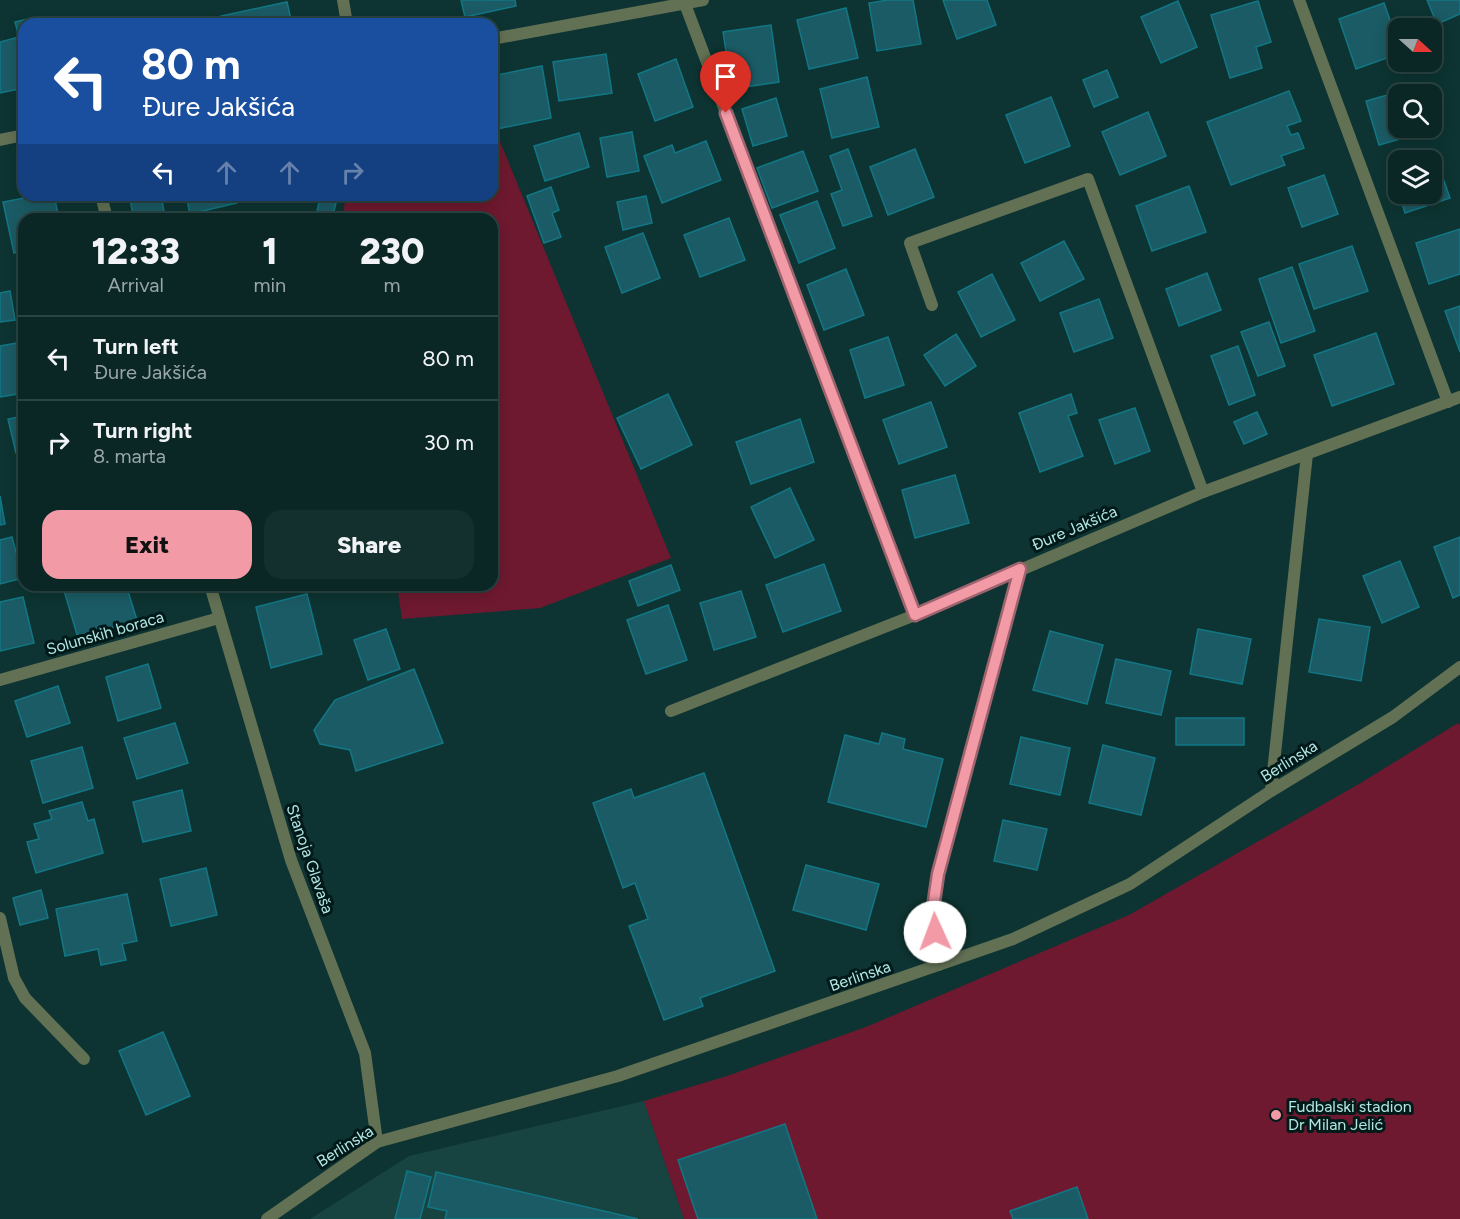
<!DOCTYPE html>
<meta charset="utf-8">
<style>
:root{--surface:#0a2726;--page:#132f2e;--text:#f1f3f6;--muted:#99a5a7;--line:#2a4443;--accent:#f39aa7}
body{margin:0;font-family:Figtree,sans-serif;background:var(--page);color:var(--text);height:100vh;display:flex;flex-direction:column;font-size:22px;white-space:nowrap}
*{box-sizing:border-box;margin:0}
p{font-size:20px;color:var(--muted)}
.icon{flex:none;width:33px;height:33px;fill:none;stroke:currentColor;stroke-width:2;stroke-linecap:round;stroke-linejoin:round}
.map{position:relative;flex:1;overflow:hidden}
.panel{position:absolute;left:18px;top:213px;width:480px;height:378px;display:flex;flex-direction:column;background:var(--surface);border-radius:18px;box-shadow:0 3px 15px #0003,0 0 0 2px var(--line)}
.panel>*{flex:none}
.hud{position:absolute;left:18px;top:18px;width:480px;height:183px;border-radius:18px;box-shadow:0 3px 15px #0003,0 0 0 2px var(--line);background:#1a4fa0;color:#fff;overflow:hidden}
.needle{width:39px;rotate:111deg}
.fabs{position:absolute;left:1388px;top:18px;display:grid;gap:12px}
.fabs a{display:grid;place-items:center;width:54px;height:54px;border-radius:12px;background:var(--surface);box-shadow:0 3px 15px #0003,0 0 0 2px var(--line);font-size:30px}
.pin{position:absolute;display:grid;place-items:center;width:51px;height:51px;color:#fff;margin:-62px -26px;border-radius:50% 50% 50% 0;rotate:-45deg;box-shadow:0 0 6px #0007}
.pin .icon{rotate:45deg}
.me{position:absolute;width:66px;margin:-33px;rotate:358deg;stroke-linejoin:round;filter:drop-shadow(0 0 4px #0008)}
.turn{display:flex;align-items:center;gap:21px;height:126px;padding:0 24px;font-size:27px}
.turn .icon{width:78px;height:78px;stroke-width:2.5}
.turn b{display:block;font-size:42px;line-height:51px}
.lanes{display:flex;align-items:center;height:57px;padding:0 24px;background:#0003;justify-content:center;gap:30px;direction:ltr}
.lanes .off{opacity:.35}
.eta{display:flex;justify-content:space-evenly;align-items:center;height:102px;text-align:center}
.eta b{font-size:36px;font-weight:800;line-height:42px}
.cta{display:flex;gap:12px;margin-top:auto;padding:12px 24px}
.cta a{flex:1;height:69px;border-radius:18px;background:var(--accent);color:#111;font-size:24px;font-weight:800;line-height:69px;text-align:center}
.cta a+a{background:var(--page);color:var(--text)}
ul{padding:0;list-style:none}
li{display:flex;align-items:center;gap:18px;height:84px;padding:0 24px;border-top:2px solid var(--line)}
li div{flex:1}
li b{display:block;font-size:22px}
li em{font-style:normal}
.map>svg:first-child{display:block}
.built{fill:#174341}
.green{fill:#6e192f}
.building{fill:#1b5b65;stroke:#127785;stroke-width:1.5}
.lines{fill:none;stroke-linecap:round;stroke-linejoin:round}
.minor{stroke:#627154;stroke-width:12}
.route-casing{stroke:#9e646d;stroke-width:15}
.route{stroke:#f39aa7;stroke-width:10}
.poi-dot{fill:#f39aa7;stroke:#011a19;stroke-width:2}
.labels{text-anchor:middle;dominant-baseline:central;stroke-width:6;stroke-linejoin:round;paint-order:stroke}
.street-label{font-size:16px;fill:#b3e7e3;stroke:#011a19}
.poi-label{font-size:16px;fill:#b3e7e3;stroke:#011a19;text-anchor:start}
</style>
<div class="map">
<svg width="1460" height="1219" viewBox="0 0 1460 1219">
<rect width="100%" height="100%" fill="#0d3432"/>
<polygon class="built" points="644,1101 684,1219 310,1219 409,1156"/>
<g class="green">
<polygon points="492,122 671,558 540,608 402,619 397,585 492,585 492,219 342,219 346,195 492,195"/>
<polygon points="1458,723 1460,725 1460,1219 684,1219 644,1101 727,1076 866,1027 1129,915 1359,784"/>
</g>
<g class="building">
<polygon points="461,0 515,0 516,6 465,17"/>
<polygon points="888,0 913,0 921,44 877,51 869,3"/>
<polygon points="943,0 987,0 996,25 957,39"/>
<polygon points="1427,0 1460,0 1460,14 1437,24"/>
<polygon points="1178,1 1197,47 1161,63 1141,17"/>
<polygon points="1258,1 1271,42 1256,47 1262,68 1230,78 1211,15"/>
<polygon points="287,2 292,24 223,24 221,16"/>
<polygon points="1384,3 1398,43 1398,54 1356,69 1339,19"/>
<polygon points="846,8 858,58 809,69 797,20"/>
<polygon points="32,18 34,24 24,24 24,88 0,93 0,42 19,37 15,22"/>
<polygon points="200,19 201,24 177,24"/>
<polygon points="771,25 779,82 746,87 744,75 730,77 723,32"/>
<polygon points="606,54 612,93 559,101 553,62"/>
<polygon points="676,59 693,107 655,121 638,74"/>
<polygon points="542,66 551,118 497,129 492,101 492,76"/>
<polygon points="1107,70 1118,97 1094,107 1083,80"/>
<polygon points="867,77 879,127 832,138 820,89"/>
<polygon points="1416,87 1418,94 1398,94 1398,128 1427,128 1428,131 1379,145 1366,101"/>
<polygon points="1289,91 1301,121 1287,126 1291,135 1298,133 1304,148 1281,156 1285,165 1231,185 1207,122"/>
<polygon points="1051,97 1070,146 1025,163 1006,115"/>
<polygon points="776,98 787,136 753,146 742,109"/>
<polygon points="1148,112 1166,156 1120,175 1102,132"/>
<polygon points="632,132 639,171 607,177 600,138"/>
<polygon points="579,133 589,167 545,181 534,146"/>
<polygon points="706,141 721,180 662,203 644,156 672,145 675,153"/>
<polygon points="848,149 872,216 843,226 831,194 842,190 830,156"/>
<polygon points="915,149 934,197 888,215 870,167"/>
<polygon points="803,151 818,191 772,208 757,168"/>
<polygon points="1436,158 1450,198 1405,213 1399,194 1431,194 1431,160 1428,160"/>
<polygon points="1398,171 1398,192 1392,173"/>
<polygon points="1324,175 1338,214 1302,227 1288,188"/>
<polygon points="1189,186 1206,232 1152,251 1136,206"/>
<polygon points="551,187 559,210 552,213 561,237 544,243 527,196"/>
<polygon points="40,195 54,195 59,219 24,219 24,250 14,253 3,202"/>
<polygon points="129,195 161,195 165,217 134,219"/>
<polygon points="186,195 235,195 237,203 190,214"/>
<polygon points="321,195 338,195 332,219 315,219"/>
<polygon points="646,196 652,223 623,230 617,202"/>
<polygon points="817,201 835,248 799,263 780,215"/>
<polygon points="729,218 745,260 700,277 684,235"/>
<polygon points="1460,229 1460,274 1429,284 1416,243"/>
<polygon points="643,233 660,278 622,293 605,247"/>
<polygon points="1064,241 1084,279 1040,301 1021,263"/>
<polygon points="1352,246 1368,291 1314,309 1299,264"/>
<polygon points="1292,267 1315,331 1281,343 1259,279"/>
<polygon points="846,269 864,315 824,330 807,285"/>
<polygon points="1207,273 1221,310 1179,326 1166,289"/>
<polygon points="992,274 1015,320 981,337 958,292"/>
<polygon points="10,291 15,320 0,322 0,293"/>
<polygon points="1099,299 1113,338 1074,352 1060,313"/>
<polygon points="1460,306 1460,352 1445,311"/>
<polygon points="1269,322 1285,366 1258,376 1241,332"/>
<polygon points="1376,333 1394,384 1332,406 1314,355"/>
<polygon points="956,334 976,366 945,386 924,355"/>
<polygon points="888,337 904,385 865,398 850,350"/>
<polygon points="23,342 24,393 0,397 0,346"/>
<polygon points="1238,346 1255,395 1229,405 1211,356"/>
<polygon points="668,394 692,445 641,469 617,418"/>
<polygon points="1071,394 1077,413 1068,416 1083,456 1040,472 1019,413"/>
<polygon points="931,402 947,447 899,464 883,420"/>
<polygon points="1135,408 1150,451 1115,464 1099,420"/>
<polygon points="1257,412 1267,434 1244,444 1234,422"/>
<polygon points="24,416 24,451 16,453 8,419"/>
<polygon points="800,419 814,462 751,484 736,442"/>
<polygon points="955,475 969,523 915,538 902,490"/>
<polygon points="790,488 814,540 775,558 751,507"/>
<polygon points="0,496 5,524 0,525"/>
<polygon points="12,537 23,578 0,584 0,540"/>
<polygon points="1460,537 1460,595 1453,598 1434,547"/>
<polygon points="1400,561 1419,607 1382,623 1363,576"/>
<polygon points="824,564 841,611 783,632 766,585"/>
<polygon points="671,565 680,590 638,606 629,581"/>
<polygon points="69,585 126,585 137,620 78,638 63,587"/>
<polygon points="245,585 275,585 247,592"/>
<polygon points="741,591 756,637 714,650 700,603"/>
<polygon points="307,594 322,654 271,668 256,607"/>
<polygon points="23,597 34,643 0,651 0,602"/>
<polygon points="668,605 687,660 646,674 627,620"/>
<polygon points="1319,619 1370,627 1361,681 1309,672"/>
<polygon points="386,629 400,669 368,680 354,640"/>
<polygon points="1198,629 1251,639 1242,684 1190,674"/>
<polygon points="1050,631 1103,645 1087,704 1033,690"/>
<polygon points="1116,659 1171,671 1161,715 1106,703"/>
<polygon points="148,664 161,708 118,721 106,677"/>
<polygon points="414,669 443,743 356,771 350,750 320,744 314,730 335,700"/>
<polygon points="58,686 70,723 27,737 15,701"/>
<rect x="1176" y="718" width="68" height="27"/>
<polygon points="175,723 188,763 137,779 124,738"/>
<polygon points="882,733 905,739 903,749 943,759 926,827 828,802 845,735 879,744"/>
<polygon points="1021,737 1070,748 1060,795 1010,784"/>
<polygon points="1103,745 1155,758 1141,815 1089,803"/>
<polygon points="82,747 93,788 43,803 31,761"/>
<polygon points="704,773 775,971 700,998 703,1006 664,1020 629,926 648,919 635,883 623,888 593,803 631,789 634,798"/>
<polygon points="182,790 191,831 143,842 133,802"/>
<polygon points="82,802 88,821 94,819 103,853 36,873 27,842 39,839 34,824 52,819 49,811"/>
<polygon points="1003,820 1047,829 1037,870 994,861"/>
<polygon points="806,865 879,884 866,930 793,910"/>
<polygon points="206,868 217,915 171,926 160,879"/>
<polygon points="41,890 48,918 20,925 13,898"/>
<polygon points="127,894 137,941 122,944 126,960 101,965 98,949 65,956 56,909"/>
<polygon points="163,1032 190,1096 146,1115 119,1051"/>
<polygon points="785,1124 817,1219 698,1219 678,1160"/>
<polygon points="407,1171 431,1177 420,1219 395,1219"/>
<polygon points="436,1172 638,1219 445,1219 447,1211 428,1207"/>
<polygon points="1077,1187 1088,1219 1013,1219 1010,1211"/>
</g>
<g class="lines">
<g class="minor">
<polyline points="343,0 347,24"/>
<polyline points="1299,0 1448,402"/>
<polyline points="685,4 915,615"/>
<polyline points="492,39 703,0"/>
<polyline points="0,140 24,135"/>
<polyline points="101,195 107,219"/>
<polyline points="932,305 910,243 1088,179 1203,492"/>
<polyline points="210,585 291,860 365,1053 377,1142"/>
<polyline points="0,680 219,618"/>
<polyline points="671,711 915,615 1203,492 1460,397"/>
<polyline points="1271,791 1307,454"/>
<polyline points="0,918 14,978 25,998 84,1059"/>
<polyline points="939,965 932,915 938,874 1020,569"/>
<polyline points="267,1219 377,1142 618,1076 1013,939 1130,884 1271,791 1393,717 1460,667"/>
</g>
</g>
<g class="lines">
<defs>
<polyline id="route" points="726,113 915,615 1020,569 938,874 932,915 935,932"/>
</defs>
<use href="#route" class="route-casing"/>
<use href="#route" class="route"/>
</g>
<circle class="poi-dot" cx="1276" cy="1115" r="6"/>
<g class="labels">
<g class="street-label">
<text transform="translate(1074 528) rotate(-23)">Đure Jakšića</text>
<text transform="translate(105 633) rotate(-16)">Solunskih boraca</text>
<text transform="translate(1289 761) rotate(-32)">Berlinska</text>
<text transform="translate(310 859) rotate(71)">Stanoja Glavaša</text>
<text transform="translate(860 976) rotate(-19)">Berlinska</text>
<text transform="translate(345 1146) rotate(-32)">Berlinska</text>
</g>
<g class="poi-label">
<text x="1288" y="1106">Fudbalski stadion<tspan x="1288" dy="18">Dr Milan Jelić</tspan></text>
</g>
</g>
</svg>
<div class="fabs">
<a><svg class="needle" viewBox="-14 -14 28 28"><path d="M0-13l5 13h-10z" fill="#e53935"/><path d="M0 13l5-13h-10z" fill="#99a5a7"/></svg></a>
<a><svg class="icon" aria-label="search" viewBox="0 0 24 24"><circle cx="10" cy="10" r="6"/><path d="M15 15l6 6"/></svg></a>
<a><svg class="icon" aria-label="layers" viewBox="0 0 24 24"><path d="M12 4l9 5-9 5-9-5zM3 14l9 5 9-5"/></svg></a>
</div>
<div class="pin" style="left:726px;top:113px;background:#d93025"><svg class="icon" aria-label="arrive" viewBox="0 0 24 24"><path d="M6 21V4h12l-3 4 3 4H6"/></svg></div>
<svg class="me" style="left:935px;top:932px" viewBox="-20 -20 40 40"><circle r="19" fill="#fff"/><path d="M0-13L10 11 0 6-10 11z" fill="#f39aa7"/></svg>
<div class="hud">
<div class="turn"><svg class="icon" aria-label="left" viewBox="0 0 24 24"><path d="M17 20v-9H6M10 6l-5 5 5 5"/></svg><div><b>80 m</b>Đure Jakšića</div></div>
<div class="lanes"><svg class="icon" aria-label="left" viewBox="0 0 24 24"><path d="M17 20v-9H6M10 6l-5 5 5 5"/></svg><svg class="icon off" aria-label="ahead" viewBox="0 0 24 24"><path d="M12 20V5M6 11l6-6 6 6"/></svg><svg class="icon off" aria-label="ahead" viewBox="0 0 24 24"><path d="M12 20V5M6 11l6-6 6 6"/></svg><svg class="icon off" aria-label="right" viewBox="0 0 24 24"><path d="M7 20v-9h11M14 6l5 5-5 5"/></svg></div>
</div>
<section class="panel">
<div class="eta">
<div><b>12:33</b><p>Arrival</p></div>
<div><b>1</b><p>min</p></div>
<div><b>230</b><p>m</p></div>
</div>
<ul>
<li><svg class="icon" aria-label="left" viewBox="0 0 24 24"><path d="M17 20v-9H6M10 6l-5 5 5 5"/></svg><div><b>Turn left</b><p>Đure Jakšića</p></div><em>80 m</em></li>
<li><svg class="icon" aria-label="right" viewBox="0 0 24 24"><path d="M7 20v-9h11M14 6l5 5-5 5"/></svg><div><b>Turn right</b><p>8. marta</p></div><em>30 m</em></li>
</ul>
<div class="cta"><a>Exit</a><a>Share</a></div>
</section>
</div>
